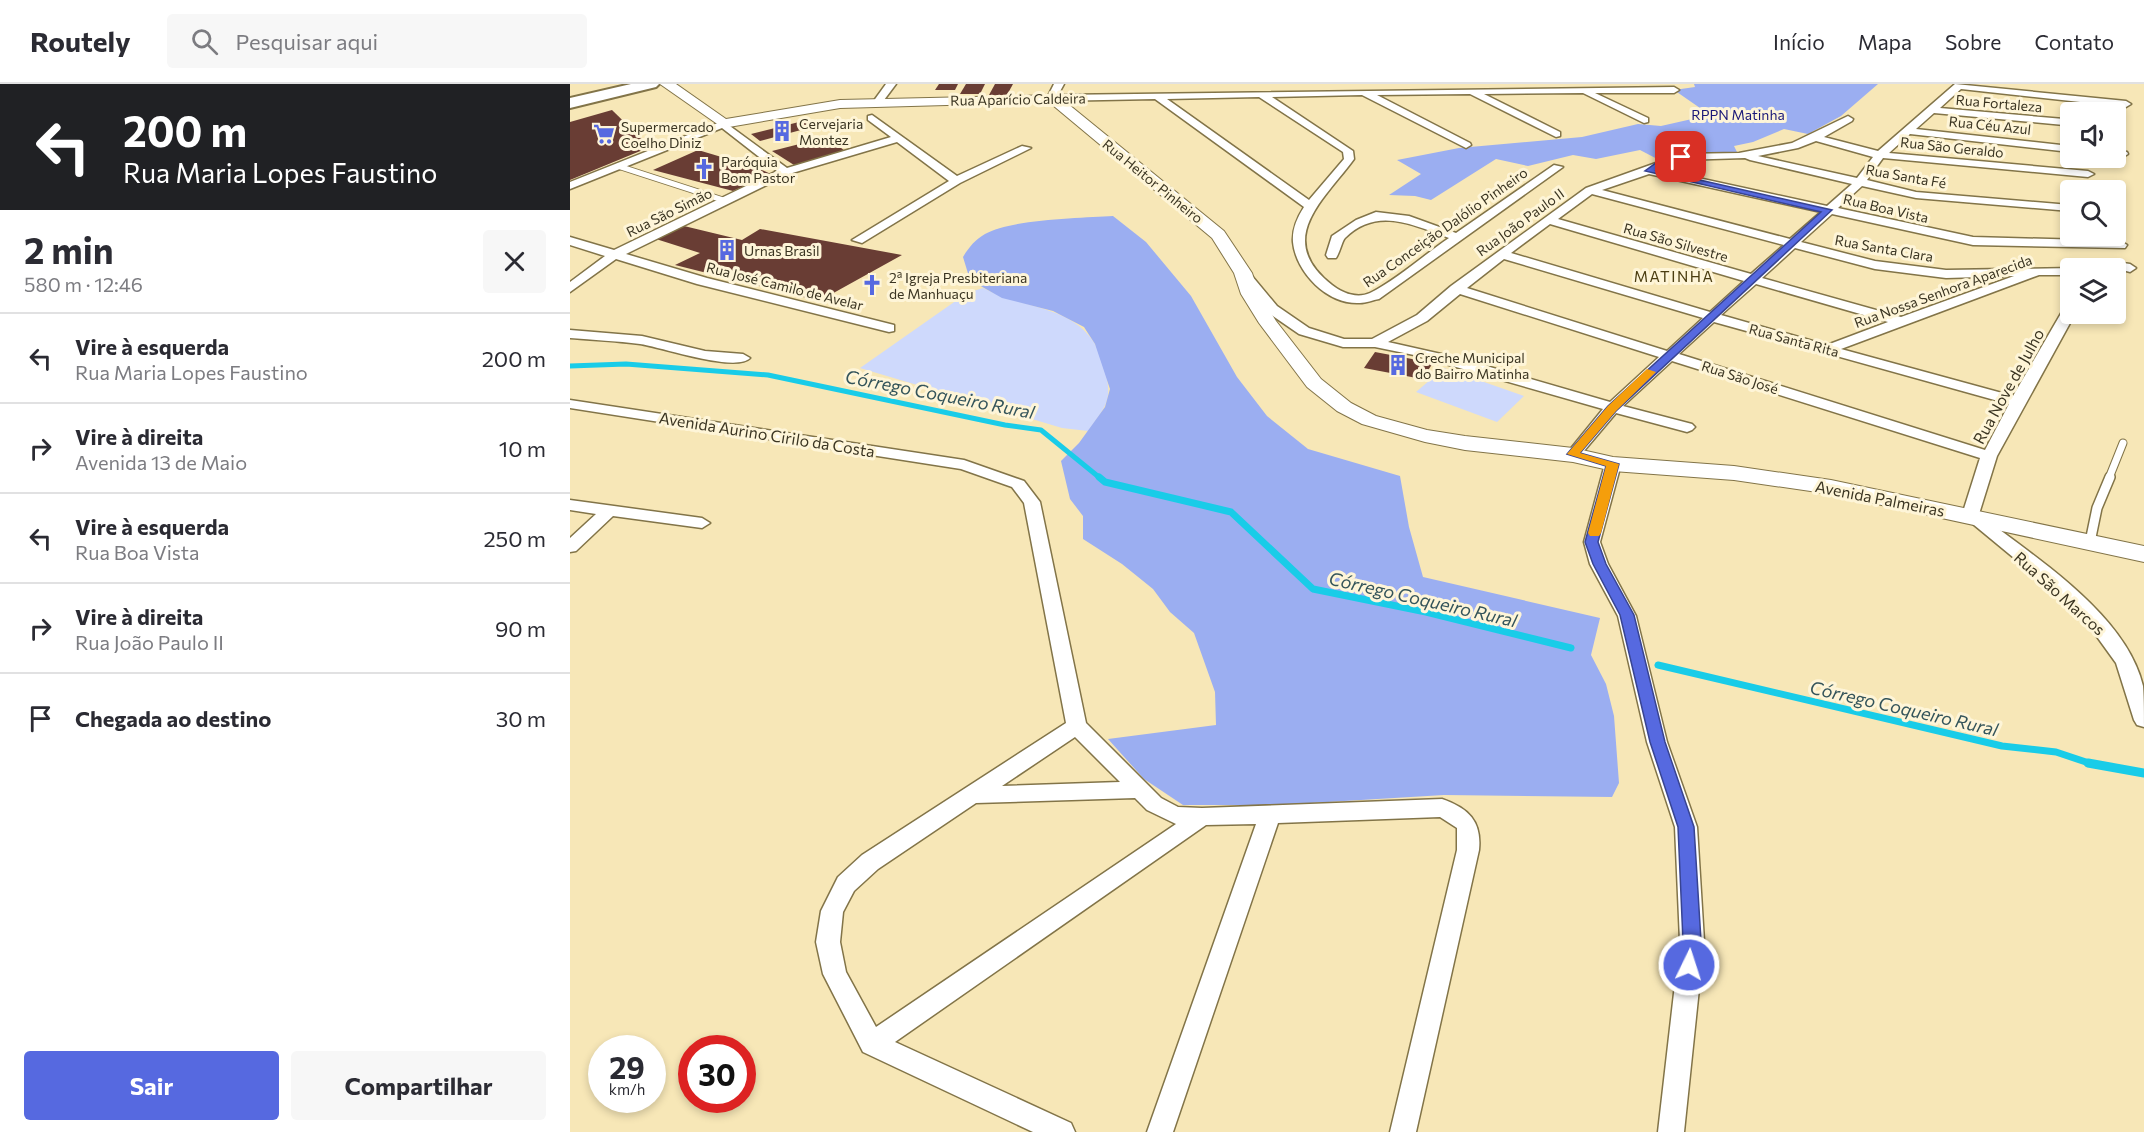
<!DOCTYPE html>
<html lang="pt">
<meta charset="utf-8">
<style>
:root{--surface:#fff;--page:#f7f7f7;--text:#2b2b33;--muted:#7c7c81;--line:#e1e1e2;--accent:#5669e0}
body{margin:0;font-family:Commissioner,sans-serif;background:var(--page);color:var(--text);height:100vh;display:flex;flex-direction:column;font-size:22px;white-space:nowrap}
*{box-sizing:border-box;margin:0}
p{font-size:20px;color:var(--muted)}
.icon{flex:none;width:33px;height:33px;fill:none;stroke:currentColor;stroke-width:2;stroke-linecap:round;stroke-linejoin:round}
.map{position:relative;flex:1;overflow:hidden}
.panel{display:flex;flex-direction:column;background:var(--surface);width:570px}
.panel>*{flex:none}
.banner{background:#202124;color:#fff;overflow:hidden}
.controls{position:absolute;left:1490px;top:18px;display:grid;gap:12px}
.controls a{display:grid;place-items:center;width:66px;height:66px;border-radius:6px;background:var(--surface);box-shadow:0 3px 9px #0003;font-size:30px}
.speed{position:absolute;left:18px;top:951px;display:flex;gap:12px;font-size:30px;font-weight:700;text-align:center}
.speed>*{display:grid;place-content:center;width:78px;height:78px;border-radius:50%;background:var(--surface);box-shadow:0 3px 9px #0003;line-height:1}
.speed small{font-size:15px;font-weight:400}
.speed .limit{border:9px solid #d22;background:#fff;color:#111}
.pin{position:absolute;display:grid;place-items:center;width:51px;height:51px;color:#fff;margin:-26px;border-radius:12px;box-shadow:0 3px 9px #0006}
.me{position:absolute;width:66px;margin:-33px;rotate:4deg;stroke-linejoin:round;filter:drop-shadow(0 0 4px #0008)}
.turn{display:flex;align-items:center;gap:21px;height:126px;padding:0 24px;font-size:27px}
.turn .icon{width:78px;height:78px;stroke-width:2.5}
.turn b{display:block;font-size:42px;line-height:51px}
.round{display:grid;place-items:center;flex:none;width:63px;height:63px;border-radius:6px;background:var(--page)}
.summary{display:flex;align-items:center;justify-content:space-between;height:102px;padding:0 24px}
h1{font-size:36px;font-weight:700;line-height:45px}
.action{display:flex;gap:12px;margin-top:auto;padding:12px 24px}
.action a{flex:1;height:69px;border-radius:6px;background:var(--accent);color:#fff;font-size:24px;font-weight:700;line-height:69px;text-align:center}
.action a+a{background:var(--page);color:var(--text)}
ul{padding:0;list-style:none}
li{display:flex;align-items:center;gap:18px;height:90px;padding:0 24px;border-top:2px solid var(--line)}
li div{flex:1}
li b{display:block;font-size:22px}
li em{font-style:normal}
header{display:flex;align-items:center;gap:36px;box-sizing:border-box;height:84px;padding:0 30px;background:var(--surface);border-bottom:2px solid var(--line)}
header strong{font-size:28px}
nav{display:flex;gap:33px;margin-inline-start:auto;font-size:21px}
.search{width:420px;height:54px;background:var(--page);display:flex;align-items:center;gap:15px;box-sizing:border-box;padding:0 21px;border-radius:6px;color:var(--muted);font-size:22px}
main{display:flex;flex:1;min-height:0}
.map>svg:first-child{display:block}
.green{fill:#ced9fc}
.forest{fill:#9baef1}
.lines{fill:none;stroke-linecap:round;stroke-linejoin:round}
.stream-far2{stroke:#19cce8;stroke-width:5}
.stream-far1{stroke:#19cce8;stroke-width:7}
.stream{stroke:#19cce8;stroke-width:9}
.building{fill:#693d34}
.lane-far2-casing{stroke:#827448;stroke-width:7}
.lane-far1-casing{stroke:#827448;stroke-width:9}
.lane-casing{stroke:#827448;stroke-width:12}
.street-casing{stroke:#827448;stroke-width:3}
.secondary-casing{stroke:#827448;stroke-width:2}
.primary-casing{stroke:#827448;stroke-width:4}
.lane-far2{stroke:#fff;stroke-width:5}
.lane-far1{stroke:#fff;stroke-width:7}
.lane{stroke:#fff;stroke-width:9}
.street{fill:#fff;fill-rule:evenodd}
.secondary{fill:#fff;fill-rule:evenodd}
.primary{fill:#fff;fill-rule:evenodd}
.route{fill:#5669e0;stroke:#384492;stroke-width:1.5}
.slow{fill:#f59e0b}
.labels{text-anchor:middle;dominant-baseline:central;stroke-width:6;stroke-linejoin:round;paint-order:stroke}
.far-street-label{font-size:14px;fill:#3b3522;stroke:#fef5d8}
.far-park-label{font-size:14px;fill:#191778;stroke:#fef5d8}
.far-poi-label{font-size:14px;fill:#3b3522;stroke:#fef5d8;text-anchor:start}
.far-neighbourhood-label{font-size:15px;letter-spacing:1.5px;fill:#4b3d10;stroke:#fef5d8}
.street-label{font-size:16px;fill:#3b3522;stroke:#fef5d8}
.water-label{font-size:18px;font-style:italic;fill:#34545a;stroke:#fef5d8}
</style>
<header>
<strong>Routely</strong>
<div class="search"><svg class="icon" aria-label="search" viewBox="0 0 24 24"><circle cx="10" cy="10" r="6"/><path d="M15 15l6 6"/></svg>Pesquisar aqui</div>
<nav><a>Início</a><a>Mapa</a><a>Sobre</a><a>Contato</a></nav>
</header>
<main>
<section class="panel">
<div class="banner">
<div class="turn"><svg class="icon" aria-label="left" viewBox="0 0 24 24"><path d="M17 20v-9H6M10 6l-5 5 5 5"/></svg><div><b>200 m</b>Rua Maria Lopes Faustino</div></div>
</div>
<div class="summary"><div><h1>2 min</h1><p>580 m · 12:46</p></div><a class="round"><svg class="icon" aria-label="close" viewBox="0 0 24 24"><path d="M6 6l12 12M18 6L6 18"/></svg></a></div>
<ul>
<li><svg class="icon" aria-label="left" viewBox="0 0 24 24"><path d="M17 20v-9H6M10 6l-5 5 5 5"/></svg><div><b>Vire à esquerda</b><p>Rua Maria Lopes Faustino</p></div><em>200 m</em></li>
<li><svg class="icon" aria-label="right" viewBox="0 0 24 24"><path d="M7 20v-9h11M14 6l5 5-5 5"/></svg><div><b>Vire à direita</b><p>Avenida 13 de Maio</p></div><em>10 m</em></li>
<li><svg class="icon" aria-label="left" viewBox="0 0 24 24"><path d="M17 20v-9H6M10 6l-5 5 5 5"/></svg><div><b>Vire à esquerda</b><p>Rua Boa Vista</p></div><em>250 m</em></li>
<li><svg class="icon" aria-label="right" viewBox="0 0 24 24"><path d="M7 20v-9h11M14 6l5 5-5 5"/></svg><div><b>Vire à direita</b><p>Rua João Paulo II</p></div><em>90 m</em></li>
<li><svg class="icon" aria-label="arrive" viewBox="0 0 24 24"><path d="M6 21V4h12l-3 4 3 4H6"/></svg><div><b>Chegada ao destino</b></div><em>30 m</em></li>
</ul>
<div class="action"><a>Sair</a><a>Compartilhar</a></div>
</section>
<div class="map">
<svg width="1574" height="1048" viewBox="0 0 1574 1048">
<rect width="100%" height="100%" fill="#f7e7b7"/>
<g class="green">
<path d="M413 204C458 228 516 220 533 279 543 314 539 318 518 347L492 344 290 284 397 209Z"/>
<polygon points="874,284 954,312 927,338 846,308"/>
</g>
<g class="forest">
<polygon points="1124,0 1308,0 1271,32 1238,50 1214,45 1183,58 1164,62 1169,72 1093,78 1070,66 1026,75 1003,71 958,82 926,75 861,116 845,112 819,111 851,90 827,76 889,64 1012,53 1068,40 1091,42 1122,35 1130,24 1104,6 1125,3"/>
<path d="M543 132 576 158 621 212 667 293 697 332 738 365 830 392 839 443 853 493 1030 534 1021 571 1036 600 1044 632 1049 699 1042 713 874 711 708 721H613L574 695 538 655 646 641 645 608 624 549 600 528 583 505 552 480 513 455V432L500 415 491 377 509 359 535 323 540 305 525 260 514 243 483 227 432 214 400 196 393 173C399 163 405 156 415 150 442 135 512 134 543 132Z"/>
</g>
<g class="lines">
<polyline class="stream-far2" points="0,282 56,280 198,291 435,341 471,346 530,394"/>
<g class="stream-far1">
<polyline points="529,393 535,398 661,428 743,505 856,528 1001,564"/>
<polyline points="1088,581 1432,662 1486,668 1522,680"/>
</g>
<polyline class="stream" points="1518,679 1574,689"/>
</g>
<g class="building">
<polygon points="369,0 388,0 385,6 365,6"/>
<polygon points="396,0 415,0 410,10 390,10"/>
<polygon points="425,0 443,0 437,11 419,11"/>
<polygon points="42,26 80,63 0,96 0,38"/>
<polygon points="233,37 242,43 190,57 181,50"/>
<polygon points="257,53 275,67 224,81 202,67"/>
<polygon points="128,66 185,83 201,90 163,107 83,86"/>
<polygon points="114,142 172,156 190,145 332,171 249,217 105,181 130,169 86,155"/>
<polygon points="805,268 863,279 852,295 794,284"/>
</g>
<g class="lines">
<defs>
<polyline id="lane-far2" points="48,82 156,117"/>
<polyline id="lane-far1" points="1539,394 1553,359"/>
<polyline id="lane" points="1520,458 1527,424 1540,393"/>
<g id="street">
<polygon points="316,0 326,0 311,20 305,20 303,18"/>
<path d="M484 0H494L488 11 1104 3 1109 6 1104 9H1025L1078 34V38L1074 39 1013 9 914 10 990 48V52L986 53 900 10 807 11 900 59 901 61 896 64 792 11 702 13 783 67 784 75C755 115 703 155 762 201 772 209 787 215 800 209 825 197 855 170 879 154 843 141 807 122 775 154 772 157 770 168 766 174H758L756 171 762 152 786 136 806 128 839 132 886 149 984 81 993 83 809 215C803 216 796 219 790 219 758 221 726 189 723 158 722 145 727 134 734 123L585 15 482 17 477 14ZM689 13 773 68 774 75 739 116 597 15Z"/>
<path d="M1385 0 1556 17 1561 20 1556 23 1391 5 1370 24 1494 35 1499 38 1494 41 1364 29 1346 45 1500 62V68L1340 50 1319 69 1518 87 1524 90 1518 93 1313 74 1297 96 1346 108 1500 121V127L1346 114 1292 102 1268 124 1403 153 1551 157 1557 161 1555 164 1403 161 1262 130 1231 158 1305 177 1376 186 1504 184H1500V191H1469L1271 265 1443 312 1493 226 1500 222V230H1505L1427 372 1409 430C1464 473 1556 530 1573 602 1574 615 1574 631 1574 643L1567 641 1564 636 1546 579 1520 543 1479 503 1392 431 1410 374 1102 277 1053 322 1122 340 1125 343 1122 346 1117 348 1046 329 1008 374H998L995 371 998 368 1033 325 844 271 805 263H773L729 250 697 228 667 189 673 185 677 186 707 222 739 244 774 255H802L847 231 881 202 1016 104 1111 70 1169 69 1222 59 1278 32 1283 35 1282 37 1254 53 1308 67ZM1246 57 1303 73 1287 94 1188 72 1228 64ZM1175 74 1180 76 1282 100 1257 122 1087 85 1111 76ZM1079 90 1251 128 1220 155 1032 106ZM1022 110 1214 161 1181 190 988 135ZM980 140 1174 197 1140 228 941 169ZM1225 164 1305 185 1376 194 1444 192 1331 233 1192 194ZM934 175 1133 234 1097 267 897 204ZM1186 200 1318 238 1257 261 1151 231ZM890 210 1089 273 1040 318 889 274 818 258 857 237ZM1144 238 1439 320 1415 366 1109 270Z"/>
<polygon points="302,31 387,92 452,62 461,64 390,99 292,159 282,156 379,97 327,58 219,90 56,170 137,194 324,241 324,247 319,248 127,200 46,175 0,208 0,198 35,172 0,161 0,153 44,166 207,87 152,44 0,105 0,98 153,37 217,84 321,53 298,36 298,32"/>
<polygon points="1545,66 1557,68 1558,70 1553,73 1545,72"/>
<polygon points="1532,176 1560,180 1566,184 1560,188 1545,184 1509,184"/>
<path d="M0 246 72 252 135 267 173 270 180 274C166 289 91 263 70 260 47 257 23 256 0 254Z"/>
<path d="M0 316 394 376 454 397 470 418 516 639 591 714 608 723 632 724 872 715C898 724 912 737 909 766L846 1048H820L887 766V744L870 733 708 739 603 1048H577L686 740 636 741 325 958 501 1039 505 1048H463L293 968 253 890 246 858 251 827 268 793 292 771 496 639 454 419 442 403 391 385 0 324ZM505 653 550 698 432 702ZM565 714 577 726 606 740 306 943 276 888 270 858 273 828 284 807 308 785 406 719Z"/>
<polygon points="1043,375 1051,380 1030,458 1038,480 1066,532 1097,658 1127,743 1134,857 1114,1048 1088,1048 1110,857 1105,743 1077,658 1048,532 1020,480 1014,458 1035,380"/>
<polygon points="0,416 132,434 140,439 132,444 43,432 6,467 0,468 0,454 26,430 0,426"/>
</g>
<polygon id="secondary" points="90,0 106,0 156,35 270,16 487,11 654,147 682,189 689,210 706,237 751,295 781,319 806,332 857,346 895,352 1003,364 1043,373 1164,382 1261,396 1574,462 1574,478 1261,410 1164,396 1043,387 1003,378 895,366 855,358 792,340 767,327 737,303 689,239 671,210 664,189 642,154 479,18 270,24 153,44"/>
<polygon id="primary" points="61,0 89,0 86,3 0,24 0,14"/>
</defs>
<use href="#lane-far2" class="lane-far2-casing"/>
<use href="#lane-far1" class="lane-far1-casing"/>
<use href="#lane" class="lane-casing"/>
<use href="#street" class="street-casing"/>
<use href="#secondary" class="secondary-casing"/>
<use href="#primary" class="primary-casing"/>
<use href="#lane-far2" class="lane-far2"/>
<use href="#lane-far1" class="lane-far1"/>
<use href="#lane" class="lane"/>
<use href="#street" class="street"/>
<use href="#secondary" class="secondary"/>
<use href="#primary" class="primary"/>
</g>
<polygon class="route" points="1111,70 1114,75 1095,79 1086,86 1262,126 1046,327 1010,369 1049,380 1028,458 1036,480 1064,531 1095,658 1124,743 1131,857 1126,887 1119,889 1113,887 1110,881 1113,857 1108,743 1080,658 1050,531 1023,480 1015,458 1036,382 997,370 1038,322 1251,128 1075,87 1090,76"/>
<polygon class="slow" points="1077,285 1086,288 1046,327 1010,369 1049,380 1031,449 1029,452 1020,452 1018,449 1036,382 997,370 1038,322"/>
<defs>
<symbol id="building-bare" viewBox="-9 -9 18 18"><path d="M-4-6H4V6H1V3H-1V6H-4ZM-2.5-4.3h1.7v1.8h-1.7ZM.8-4.3h1.7v1.8H.8ZM-2.5-1h1.7V.8h-1.7ZM.8-1h1.7V.8H.8Z" fill="#5669e0" stroke="#fef5d8" stroke-width="2.5" paint-order="stroke"/></symbol>
<symbol id="supermarket-bare" viewBox="-9 -9 18 18"><path d="M-6-5.5h2.5l.6 2H6L4.5 2H-2.5L-4.4-4H-6ZM-1.5 3.2a1.3 1.3 0 1 0 .1 0ZM3 3.2a1.3 1.3 0 1 0 .1 0Z" fill="#5669e0" stroke="#fef5d8" stroke-width="2.5" paint-order="stroke"/></symbol>
<symbol id="church-bare" viewBox="-9 -9 18 18"><path d="M-1.2-6h2.4v3.5h3.3v2.4h-3.3V6h-2.4V-.1h-3.3v-2.4h3.3Z" fill="#5669e0" stroke="#fef5d8" stroke-width="2.5" paint-order="stroke"/></symbol>
</defs>
<g fill-rule="evenodd">
<use href="#building-bare" x="197" y="32" width="30" height="30"/>
<use href="#supermarket-bare" x="19" y="35" width="30" height="30"/>
<use href="#church-bare" x="119" y="70" width="30" height="30"/>
<use href="#building-bare" x="142" y="151" width="30" height="30"/>
<use href="#church-bare" x="287" y="186" width="30" height="30"/>
<use href="#building-bare" x="813" y="266" width="30" height="30"/>
</g>
<g class="labels">
<g class="far-street-label">
<text transform="translate(448 15) rotate(-1)">Rua Aparício Caldeira</text>
<text transform="translate(1429 19) rotate(5)">Rua Fortaleza</text>
<text transform="translate(1420 41) rotate(6)">Rua Céu Azul</text>
<text transform="translate(1382 63) rotate(6)">Rua São Geraldo</text>
<text transform="translate(1336 92) rotate(10)">Rua Santa Fé</text>
<text transform="translate(583 97) rotate(39)">Rua Heitor Pinheiro</text>
<text transform="translate(1316 124) rotate(13)">Rua Boa Vista</text>
<text transform="translate(99 128) rotate(-26)">Rua São Simão</text>
<text transform="translate(950 138) rotate(-36)">Rua João Paulo II</text>
<text transform="translate(875 143) rotate(-35)">Rua Conceição Dalólio Pinheiro</text>
<text transform="translate(1106 158) rotate(16)">Rua São Silvestre</text>
<text transform="translate(1314 164) rotate(10)">Rua Santa Clara</text>
<text transform="translate(215 202) rotate(14)">Rua José Camilo de Avelar</text>
<text transform="translate(1373 207) rotate(-20)">Rua Nossa Senhora Aparecida</text>
<text transform="translate(1224 256) rotate(15)">Rua Santa Rita</text>
<text transform="translate(1170 293) rotate(18)">Rua São José</text>
</g>
<g class="far-park-label">
<text x="1168" y="30">RPPN Matinha</text>
</g>
<g class="far-poi-label">
<text x="229" y="39">Cervejaria<tspan x="229" dy="16">Montez</tspan></text>
<text x="51" y="42">Supermercado<tspan x="51" dy="16">Coelho Diniz</tspan></text>
<text x="151" y="77">Paróquia<tspan x="151" dy="16">Bom Pastor</tspan></text>
<text x="174" y="166">Urnas Brasil</text>
<text x="319" y="193">2ª Igreja Presbiteriana<tspan x="319" dy="16">de Manhuaçu</tspan></text>
<text x="845" y="273">Creche Municipal<tspan x="845" dy="16">do Bairro Matinha</tspan></text>
</g>
<g class="far-neighbourhood-label">
<text x="1104" y="192">MATINHA</text>
</g>
<g class="street-label">
<text transform="translate(1438 302) rotate(-61)">Rua Nove de Julho</text>
<text transform="translate(197 350) rotate(9)">Avenida Aurino Cirilo da Costa</text>
<text transform="translate(1310 414) rotate(11)">Avenida Palmeiras</text>
<text transform="translate(1490 509) rotate(42)">Rua São Marcos</text>
</g>
<g class="water-label">
<text transform="translate(370 310) rotate(11)">Córrego Coqueiro Rural</text>
<text transform="translate(853 515) rotate(13)">Córrego Coqueiro Rural</text>
<text transform="translate(1334 624) rotate(13)">Córrego Coqueiro Rural</text>
</g>
</g>
</svg>
<div class="controls">
<a><svg class="icon" aria-label="sound" viewBox="0 0 24 24"><path d="M4 9h4l5-4v14l-5-4H4zM17 9q2 3 0 6"/></svg></a>
<a><svg class="icon" aria-label="search" viewBox="0 0 24 24"><circle cx="10" cy="10" r="6"/><path d="M15 15l6 6"/></svg></a>
<a><svg class="icon" aria-label="layers" viewBox="0 0 24 24"><path d="M12 4l9 5-9 5-9-5zM3 14l9 5 9-5"/></svg></a>
</div>
<div class="speed"><div>29<small>km/h</small></div><div class="limit">30</div></div>
<div class="pin" style="left:1111px;top:73px;background:#d93025"><svg class="icon" aria-label="arrive" viewBox="0 0 24 24"><path d="M6 21V4h12l-3 4 3 4H6"/></svg></div>
<svg class="me" style="left:1119px;top:881px" viewBox="-20 -20 40 40"><circle r="17" fill="#5669e0" stroke="#fff" stroke-width="3"/><path d="M0-11L8 9 0 5-8 9z" fill="#fff"/></svg>
</div>
</main>
